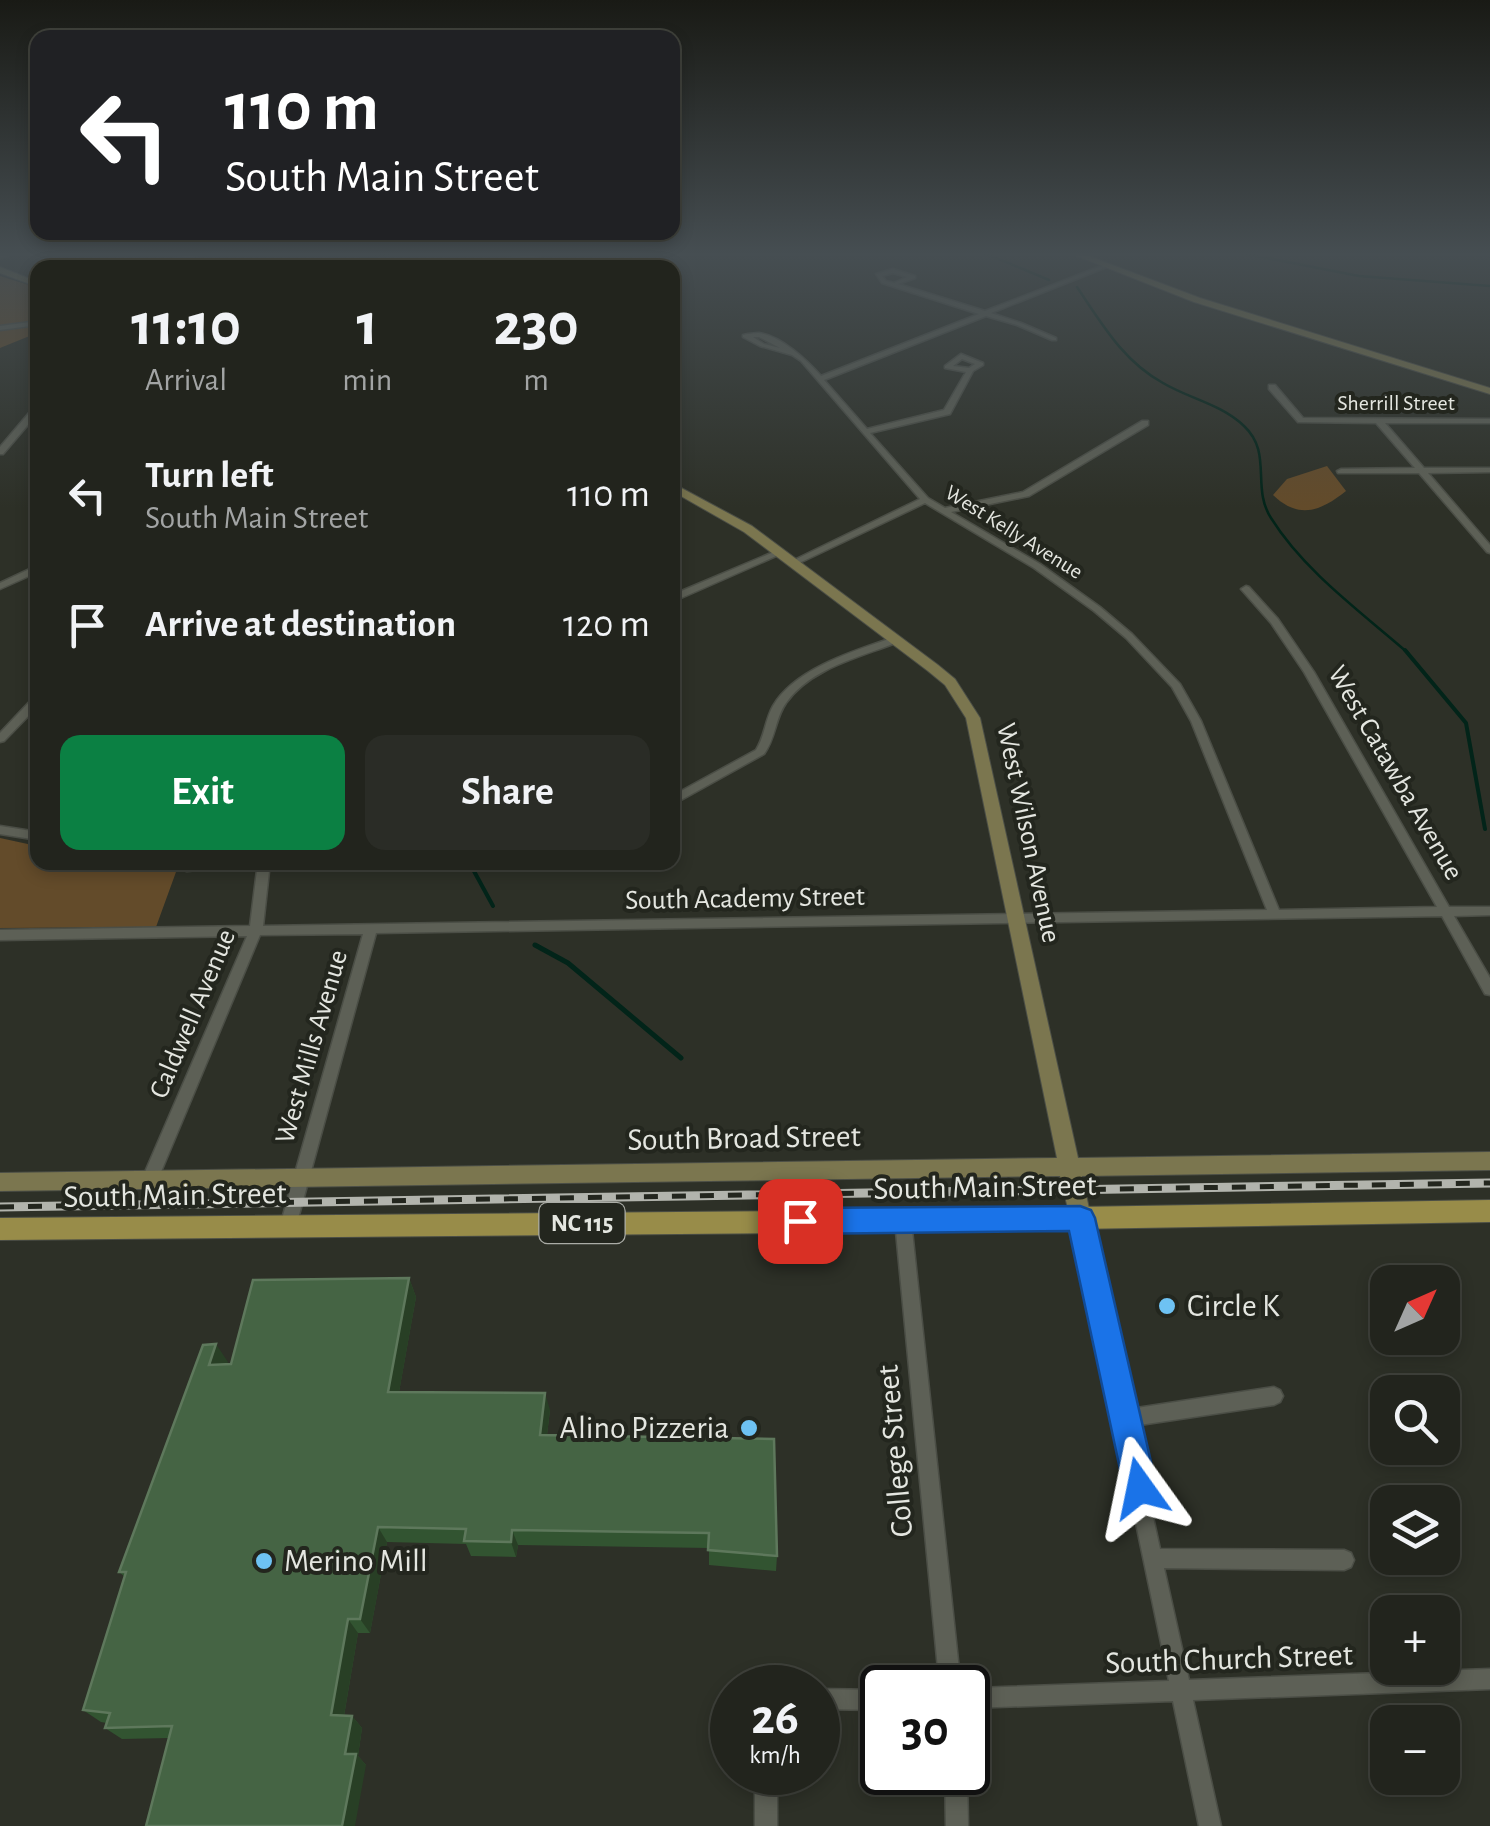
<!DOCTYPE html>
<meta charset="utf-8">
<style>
:root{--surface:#22241d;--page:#2a2c26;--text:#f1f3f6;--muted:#a2a4a4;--line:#3f413b;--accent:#0b8043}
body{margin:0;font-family:"Alegreya Sans",sans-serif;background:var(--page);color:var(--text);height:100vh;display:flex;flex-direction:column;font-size:38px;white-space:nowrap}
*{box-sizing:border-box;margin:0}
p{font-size:32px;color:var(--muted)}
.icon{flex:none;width:55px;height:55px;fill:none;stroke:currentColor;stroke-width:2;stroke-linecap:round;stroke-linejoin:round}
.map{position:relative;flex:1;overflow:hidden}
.drawer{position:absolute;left:30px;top:260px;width:650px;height:610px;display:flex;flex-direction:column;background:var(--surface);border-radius:20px;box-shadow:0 5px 15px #0003,0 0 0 2px var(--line)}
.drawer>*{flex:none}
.guide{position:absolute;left:30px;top:30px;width:650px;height:210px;border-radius:20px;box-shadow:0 5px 15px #0003,0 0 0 2px var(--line);background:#202124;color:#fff;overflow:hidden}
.needle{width:65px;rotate:45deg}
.fabs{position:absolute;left:1370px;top:1265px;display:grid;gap:20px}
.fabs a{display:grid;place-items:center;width:90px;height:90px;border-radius:20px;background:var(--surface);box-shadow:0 5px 15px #0003,0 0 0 2px var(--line);font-size:50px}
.speed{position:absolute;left:710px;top:1665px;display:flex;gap:20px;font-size:50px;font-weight:700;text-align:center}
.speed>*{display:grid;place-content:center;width:130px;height:130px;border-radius:50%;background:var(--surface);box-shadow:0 5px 15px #0003,0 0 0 2px var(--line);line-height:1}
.speed small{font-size:25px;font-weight:400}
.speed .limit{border:5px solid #111;border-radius:15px;background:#fff;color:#111}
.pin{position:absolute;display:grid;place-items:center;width:85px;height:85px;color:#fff;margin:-42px;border-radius:20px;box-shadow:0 5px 15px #0006}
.me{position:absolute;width:110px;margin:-55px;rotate:348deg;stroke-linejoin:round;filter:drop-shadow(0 0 8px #0008)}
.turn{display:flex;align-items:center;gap:35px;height:210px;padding:0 30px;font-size:45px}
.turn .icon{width:130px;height:130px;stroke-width:2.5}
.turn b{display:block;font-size:70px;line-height:85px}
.eta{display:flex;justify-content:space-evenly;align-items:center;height:170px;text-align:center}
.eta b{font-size:60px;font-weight:700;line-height:70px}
.button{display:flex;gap:20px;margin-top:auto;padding:20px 30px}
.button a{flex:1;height:115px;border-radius:20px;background:var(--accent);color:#fff;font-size:40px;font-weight:700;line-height:115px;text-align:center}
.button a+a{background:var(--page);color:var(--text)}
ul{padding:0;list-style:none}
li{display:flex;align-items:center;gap:30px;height:130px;padding:0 30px}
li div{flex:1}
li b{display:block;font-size:38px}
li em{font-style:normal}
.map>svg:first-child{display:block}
.green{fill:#634b2a}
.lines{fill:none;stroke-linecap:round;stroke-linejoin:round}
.stream-far2{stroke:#022419;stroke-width:2.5}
.stream-far1{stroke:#022419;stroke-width:4}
.stream{stroke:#022419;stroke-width:5}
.street-casing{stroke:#4b4e46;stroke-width:3}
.secondary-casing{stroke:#4b4e46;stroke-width:2}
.primary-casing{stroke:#4b4e46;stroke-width:2}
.street{fill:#5d6056;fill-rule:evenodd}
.secondary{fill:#7b764f;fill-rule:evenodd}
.primary{fill:#988c49;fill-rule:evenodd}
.rail-casing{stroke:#b2b4ad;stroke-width:9}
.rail{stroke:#23261e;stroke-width:5;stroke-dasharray:14;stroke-linecap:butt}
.wall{fill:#325431}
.shaded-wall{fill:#283f25}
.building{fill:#456444;stroke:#5e785c;stroke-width:2.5}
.route{fill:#1a73e8;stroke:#114b97;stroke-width:2.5}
.poi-dot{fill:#6ec2f3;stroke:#23261e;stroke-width:4}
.labels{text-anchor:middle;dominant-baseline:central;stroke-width:8;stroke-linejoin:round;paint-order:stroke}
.far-street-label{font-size:22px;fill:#e4e6e0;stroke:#23261e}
.shield{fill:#23261e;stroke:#aaaca6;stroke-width:2.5}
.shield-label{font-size:25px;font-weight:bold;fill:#e4e6e0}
.street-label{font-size:28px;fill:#e4e6e0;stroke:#23261e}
.near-street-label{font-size:32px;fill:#e4e6e0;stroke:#23261e}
.near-poi-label{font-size:32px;fill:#e4e6e0;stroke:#23261e;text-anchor:start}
</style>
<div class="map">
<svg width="1490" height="1826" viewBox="0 0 1490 1826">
<rect width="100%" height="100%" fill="#2d3027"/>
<g class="green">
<polygon points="0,276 38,288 37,333 0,348"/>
<path d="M1327 466 1346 491C1321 511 1299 520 1273 495L1287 479Z"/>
<polygon points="0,838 37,846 38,862 119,863 176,872 156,927 0,928"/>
</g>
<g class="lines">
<g class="stream-far2">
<polyline points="982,252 1049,280"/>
<polyline points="1236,252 1359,276 1490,286"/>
<polyline points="311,268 399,252"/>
<path d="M1077 287C1102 324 1123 361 1163 383 1190 399 1221 404 1244 426 1273 453 1251 487 1271 518 1304 571 1361 612 1408 653"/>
</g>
<g class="stream-far1">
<polyline points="1405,650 1466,723 1485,829"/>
<polyline points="469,862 493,906"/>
<polyline points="535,945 539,947"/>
</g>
<polyline class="stream" points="535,945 568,963 681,1058"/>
<defs>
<g id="street">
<polygon points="10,252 21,252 0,258 0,254"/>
<polygon points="198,252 207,252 157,267 154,265"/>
<polygon points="545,252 558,252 474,268 458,268"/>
<path d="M1104 265 1109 266 991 313 1021 323 1056 338V340H1052L1017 325 986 316 824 380 867 429 944 410 966 372 945 368V366L961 354 983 363V365L973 371 950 414 870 433 928 498 945 508 1023 492 1142 421H1148V425L1029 496 951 512 1040 564 1100 607 1132 634 1180 684 1201 721 1279 910 1437 907 1304 672 1271 623 1241 589 1246 586 1249 587 1278 619 1314 672 1449 907H1490V915L1454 916 1490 978V995L1485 994 1442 916 376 933 296 1226 294 1231 288 1233 282 1231 280 1226 363 934 260 935 158 1179 155 1184 150 1186 145 1184 142 1179 247 936 0 940V930L250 926 258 862H270L263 926 1267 910 1191 721 1172 687 1126 638 1094 611 1034 568 925 503 795 565 788 563 920 499 801 361 792 355 760 346 743 337V335C745 334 757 333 759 333 781 336 807 360 821 376L979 314 882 283 876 274 893 269 915 276V278L898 284 985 311ZM893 273 907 277 894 283 886 281 882 276ZM753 337H759L780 348 764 344ZM962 359 975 364 969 368 953 366Z"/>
<polygon points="38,321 38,325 0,330 0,326"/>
<polygon points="1269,385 1275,385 1303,418 1490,419 1490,423 1385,423 1424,468 1490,468 1490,472 1428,473 1490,545 1490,553 1487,552 1419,473 1338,473 1337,471 1341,469 1415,468 1376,423 1298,422 1269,389"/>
<polygon points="35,406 38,406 38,413 3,454 0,454 0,447"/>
<polygon points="776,551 783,553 672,602 672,595"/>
<polygon points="38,565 38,572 0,589 0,583"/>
<path d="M895 637 900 640 898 642C861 657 810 668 786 703 775 718 776 738 764 754L672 805V796L756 750C765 736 765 720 773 706 794 669 856 650 895 637Z"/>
<polygon points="38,696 38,706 4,741 0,742 0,733 34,697"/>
<polygon points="0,826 38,832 38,840 0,834"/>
<polygon points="160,862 249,862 243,866 187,871 162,865"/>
<polygon points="1080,1211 1086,1213 1088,1218 1130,1409 1274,1387 1280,1390 1283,1396 1280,1402 1274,1405 1133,1426 1160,1549 1344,1550 1351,1553 1354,1560 1351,1567 1344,1570 1164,1568 1189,1680 1490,1669 1490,1689 1193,1700 1221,1826 1199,1826 1173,1701 969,1708 968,1688 922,1688 929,1673 938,1669 895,1221 897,1216 903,1214 909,1216 911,1221 959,1670 973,1681 976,1688 1169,1681 1072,1218 1074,1213"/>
<polygon points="818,1689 882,1690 882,1710 818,1709"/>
<rect x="755" y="1772" width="22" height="54"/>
<polygon points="945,1772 967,1772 968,1826 946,1826"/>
</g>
<g id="secondary">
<polygon points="1067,252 1078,252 1200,298 1490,388 1490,394 1194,302"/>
<polygon points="0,267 38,282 38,287 0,273"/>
<polygon points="672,483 752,526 938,665 955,679 980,718 1078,1158 1490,1152 1490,1170 1082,1176 1091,1218 1088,1225 1080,1228 1072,1225 1060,1176 0,1191 0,1173 1057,1158 966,718 945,685 928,671 744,532 672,491"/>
</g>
<polygon id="primary" points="1490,1200 1490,1222 903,1232 0,1240 0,1218 903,1210"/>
</defs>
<use href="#street" class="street-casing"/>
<use href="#secondary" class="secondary-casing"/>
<use href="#primary" class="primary-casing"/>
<use href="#street" class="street"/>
<use href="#secondary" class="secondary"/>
<use href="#primary" class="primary"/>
<defs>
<polyline id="rail" points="0,1207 1490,1183"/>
</defs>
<use href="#rail" class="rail-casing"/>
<use href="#rail" class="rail"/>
</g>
<polygon class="wall" points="409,1278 416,1297 399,1392 550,1410 547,1435 777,1556 776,1571 709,1565 709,1548 518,1545 516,1557 471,1556 466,1544 387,1542 370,1633 358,1633 344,1716 352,1716 362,1728 358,1756 366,1765 169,1738 122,1739 105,1728 107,1723 101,1722 83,1710 125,1577 119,1572 228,1362 227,1364 231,1364"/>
<g class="shaded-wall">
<polygon points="409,1278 416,1297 396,1409 388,1392"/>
<polygon points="216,1344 228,1362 221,1383 209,1365"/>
<polygon points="545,1393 550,1410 545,1451 540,1435"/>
<polygon points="378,1527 387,1542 370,1633 360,1619"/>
<polygon points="512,1530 518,1545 516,1557 511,1542"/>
<polygon points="348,1619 358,1633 342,1727 331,1715"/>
<polygon points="352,1716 362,1728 358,1756 366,1765 355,1826 342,1826 345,1754"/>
</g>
<polygon class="building" points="409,1278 388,1392 545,1393 540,1435 774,1439 777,1556 708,1550 709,1533 512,1530 511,1542 464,1541 466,1529 378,1527 360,1619 348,1619 331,1715 352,1716 345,1754 356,1754 342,1826 146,1826 172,1726 105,1728 110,1713 83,1710 126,1572 119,1572 203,1345 216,1344 209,1365 231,1364 253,1280"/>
<linearGradient id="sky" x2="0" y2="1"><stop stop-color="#191a15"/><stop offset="0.5" stop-color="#464e52"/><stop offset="1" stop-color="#464e52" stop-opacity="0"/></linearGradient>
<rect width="1490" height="508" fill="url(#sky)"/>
<polygon class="route" points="1080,1206 1091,1210 1095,1218 1157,1488 1152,1500 1140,1504 1128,1500 1124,1488 1069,1231 800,1234 790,1230 786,1221 790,1212 800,1208"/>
<g class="poi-dot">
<circle cx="1167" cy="1306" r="10"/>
<circle cx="749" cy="1428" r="10"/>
<circle cx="264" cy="1561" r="10"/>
</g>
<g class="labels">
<g class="far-street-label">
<text x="1396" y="403">Sherrill Street</text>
<text transform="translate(1014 532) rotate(32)">West Kelly Avenue</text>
</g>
<rect class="shield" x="539.5" y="1203" width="85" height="40" rx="8"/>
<g class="shield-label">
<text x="582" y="1223">NC 115</text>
</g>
<g class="street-label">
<text transform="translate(1395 773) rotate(60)">West Catawba Avenue</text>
<text transform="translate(1028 833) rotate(78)">West Wilson Avenue</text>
<text transform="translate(745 899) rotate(-1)">South Academy Street</text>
<text transform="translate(193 1014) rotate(-67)">Caldwell Avenue</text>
<text transform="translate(312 1047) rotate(-74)">West Mills Avenue</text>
</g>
<g class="near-street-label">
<text transform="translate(744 1138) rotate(-1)">South Broad Street</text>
<text transform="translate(985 1187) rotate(-1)">South Main Street</text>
<text transform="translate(175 1195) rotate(-1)">South Main Street</text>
<text transform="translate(895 1451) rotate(-95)">College Street</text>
<text transform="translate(1229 1659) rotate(-2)">South Church Street</text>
</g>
<g class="near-poi-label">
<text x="1187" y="1306">Circle K</text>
<text x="729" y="1428" text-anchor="end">Alino Pizzeria</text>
<text x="284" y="1561">Merino Mill</text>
</g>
</g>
</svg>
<div class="fabs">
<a><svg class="needle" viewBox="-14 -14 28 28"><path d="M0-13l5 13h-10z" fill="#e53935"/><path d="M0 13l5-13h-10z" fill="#a2a4a4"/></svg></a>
<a><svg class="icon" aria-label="search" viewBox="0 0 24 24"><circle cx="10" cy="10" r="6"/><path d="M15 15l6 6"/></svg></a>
<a><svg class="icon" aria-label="layers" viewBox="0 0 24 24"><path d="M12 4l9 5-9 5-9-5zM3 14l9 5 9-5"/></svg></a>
<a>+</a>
<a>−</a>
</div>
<div class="speed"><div>26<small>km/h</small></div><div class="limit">30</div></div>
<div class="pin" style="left:800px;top:1221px;background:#d93025"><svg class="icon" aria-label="arrive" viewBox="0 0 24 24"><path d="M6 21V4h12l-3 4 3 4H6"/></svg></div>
<svg class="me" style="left:1140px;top:1488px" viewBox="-20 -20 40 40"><path d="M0-17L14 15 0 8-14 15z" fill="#1a73e8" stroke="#fff" stroke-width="4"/></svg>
<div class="guide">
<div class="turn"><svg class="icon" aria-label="left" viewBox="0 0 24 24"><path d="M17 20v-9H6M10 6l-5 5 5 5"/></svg><div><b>110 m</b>South Main Street</div></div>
</div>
<section class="drawer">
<div class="eta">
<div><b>11:10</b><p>Arrival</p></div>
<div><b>1</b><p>min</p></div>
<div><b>230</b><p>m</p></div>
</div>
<ul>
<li><svg class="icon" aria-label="left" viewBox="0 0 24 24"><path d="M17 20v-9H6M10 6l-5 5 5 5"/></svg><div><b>Turn left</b><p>South Main Street</p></div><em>110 m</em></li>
<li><svg class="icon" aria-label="arrive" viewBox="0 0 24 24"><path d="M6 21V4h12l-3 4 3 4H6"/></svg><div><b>Arrive at destination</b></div><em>120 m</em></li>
</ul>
<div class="button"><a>Exit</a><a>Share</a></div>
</section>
</div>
